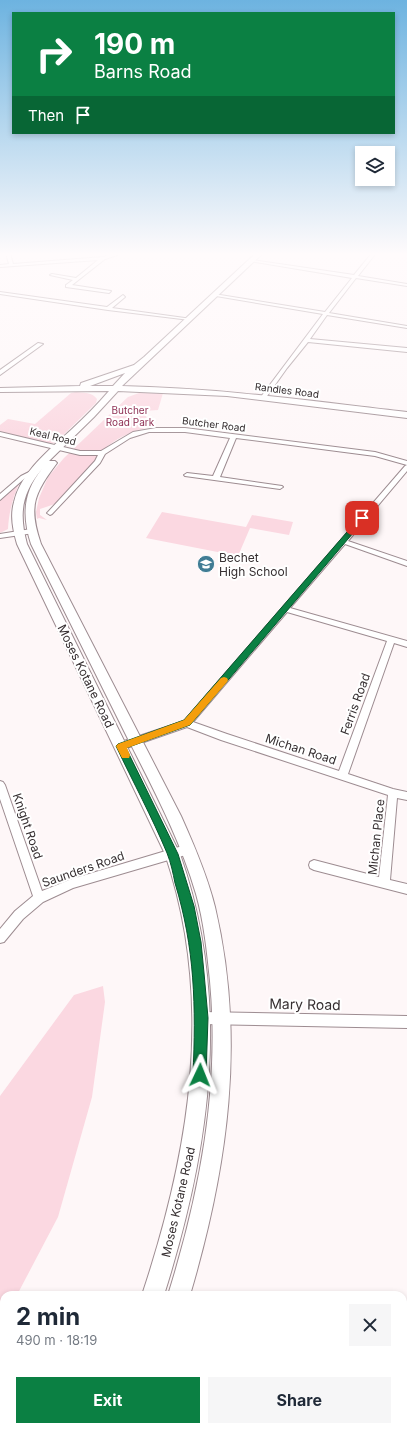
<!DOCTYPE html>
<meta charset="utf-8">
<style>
:root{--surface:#fff;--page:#f6f6f7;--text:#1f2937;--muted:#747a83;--accent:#0b8043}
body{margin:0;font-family:Inter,sans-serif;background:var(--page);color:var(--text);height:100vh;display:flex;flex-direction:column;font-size:15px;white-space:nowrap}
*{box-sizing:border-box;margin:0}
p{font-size:13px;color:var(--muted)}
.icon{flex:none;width:22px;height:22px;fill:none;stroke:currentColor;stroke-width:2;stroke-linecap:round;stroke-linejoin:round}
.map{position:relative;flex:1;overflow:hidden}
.drawer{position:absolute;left:0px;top:1291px;width:407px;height:140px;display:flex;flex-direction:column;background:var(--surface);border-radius:12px 12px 0 0;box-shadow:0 2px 6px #0003}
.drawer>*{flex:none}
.top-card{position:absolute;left:12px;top:12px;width:383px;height:122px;border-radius:0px;box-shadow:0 2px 6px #0003;background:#0b8043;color:#fff;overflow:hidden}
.buttons{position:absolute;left:355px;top:146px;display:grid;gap:8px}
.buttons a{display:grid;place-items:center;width:40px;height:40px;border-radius:0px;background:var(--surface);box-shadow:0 2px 6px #0003;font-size:20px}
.pin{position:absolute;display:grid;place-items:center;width:34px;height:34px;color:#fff;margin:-17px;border-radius:8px;box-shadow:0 2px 6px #0006}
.me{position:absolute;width:44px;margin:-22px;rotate:2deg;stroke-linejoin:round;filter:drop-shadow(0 0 3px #0008)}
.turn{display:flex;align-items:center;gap:14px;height:84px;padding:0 16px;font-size:18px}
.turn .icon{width:52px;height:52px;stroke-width:2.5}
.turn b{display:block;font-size:28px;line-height:34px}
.then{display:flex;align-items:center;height:38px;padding:0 16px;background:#0003;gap:8px;font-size:15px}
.round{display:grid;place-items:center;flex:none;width:42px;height:42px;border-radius:0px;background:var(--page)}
.headline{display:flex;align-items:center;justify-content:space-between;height:68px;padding:0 16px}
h1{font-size:24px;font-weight:700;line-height:30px}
.cta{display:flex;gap:8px;margin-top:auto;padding:8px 16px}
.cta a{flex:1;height:46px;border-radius:0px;background:var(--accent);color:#fff;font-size:16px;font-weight:700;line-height:46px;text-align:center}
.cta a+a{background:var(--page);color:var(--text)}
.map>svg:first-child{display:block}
.green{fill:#fbd8e1}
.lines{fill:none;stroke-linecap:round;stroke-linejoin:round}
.street-casing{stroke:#9d8c91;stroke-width:2}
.secondary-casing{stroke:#9d8c91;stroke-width:2}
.street{fill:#fff;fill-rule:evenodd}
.secondary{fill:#fff;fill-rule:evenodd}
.route{fill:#0b8043;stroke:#07532c}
.slow{fill:#f59e0b}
.labels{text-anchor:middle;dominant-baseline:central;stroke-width:4;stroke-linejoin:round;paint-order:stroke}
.far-street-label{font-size:10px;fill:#362f31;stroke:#fff}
.far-park-label{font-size:10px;fill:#8f3054;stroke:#fff}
.poi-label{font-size:12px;fill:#362f31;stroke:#fff;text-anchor:start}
.street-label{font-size:12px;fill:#362f31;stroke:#fff}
.near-street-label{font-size:14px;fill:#362f31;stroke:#fff}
</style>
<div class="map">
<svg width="407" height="1431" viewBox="0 0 407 1431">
<rect width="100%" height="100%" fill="#fef7f8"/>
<g class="green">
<path d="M76 392C84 393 92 392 97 399L96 403 56 442 50 444 0 432V425L8 419 35 424 71 393Z"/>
<path d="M139 393H163L158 410 144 411 150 427C130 431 103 443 95 463L55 504 40 509V515L47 520 39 518 37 519 36 512 39 498 48 477 64 458 128 397Z"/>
<path d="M21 480C13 496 9 511 8 529L0 533V500Z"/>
<polygon points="162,512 246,527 252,515 293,522 289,535 250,528 238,556 146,538"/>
<polygon points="103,986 105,1002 92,1097 58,1217 17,1295 4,1295 4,1320 0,1328 0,1096 74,995"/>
</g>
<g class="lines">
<defs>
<g id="street">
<polygon points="6,253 10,253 13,264 103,257 115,253 123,253 105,259 72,285 111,291 109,293 66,287 66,285 73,280 50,275 52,274 76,278 98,260 0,267 0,265 9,264"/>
<polygon points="372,253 376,253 358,276 407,284 407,286 356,278 329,313 407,326 407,328 327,315 310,339 407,348 407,352 308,342 287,368 265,399 261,399 260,398 323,314 216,296 214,294 325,312 352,278 250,261 252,260 354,275"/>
<polygon points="0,292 107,307 123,295 125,297 112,308 192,319 190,320 108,310 0,294"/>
<polygon points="38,343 43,344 0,375 0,370"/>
<polygon points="156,428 185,428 375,452 407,461 407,465 375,456 236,438 220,477 282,486 283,487 280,489 185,476 184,475 187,473 213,476 230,438 185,432 149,432 130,438 105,454 100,463 52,514 50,515 47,513 48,512 95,461 98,455 80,455 0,436 0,432 80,451 101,451 133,432"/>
<path d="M407 465V471L348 541 407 561V566L345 544 290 608 407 641V647L394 643 348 774 393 789 407 792V800L397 798 390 880 407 884V894L314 870 310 868 309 865 310 862 314 860 379 877 388 795 221 740 187 727 121 750 118 749 116 746 118 743 184 721 405 466ZM287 612 387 641 339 771 227 734 193 722Z"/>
<polygon points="33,470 35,471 35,473 25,478 0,500 0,494 21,476"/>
<polygon points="31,529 34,529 34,533 0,538 0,534"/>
<polygon points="0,781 3,782 5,785 42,891 72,879 189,844 193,846 194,849 193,852 189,854 73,888 43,902 23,919 4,942 0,943 0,929 15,911 33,896 0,799"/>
<polygon points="202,1012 407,1016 407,1028 202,1024 198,1022 196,1018 198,1014"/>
</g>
<g id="secondary">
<path d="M256 253H263L122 386C218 388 312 401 407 412V418L227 396 118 391 94 417 49 461H55L57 463C34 494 28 506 41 544L181 816C194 845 207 875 215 907 246 1039 228 1167 190 1295H168C200 1193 220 1088 210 981 207 952 204 922 196 894 180 839 153 788 127 737 95 673 63 608 31 544 22 516 23 492 42 469 21 494 19 514 27 544L180 854C232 1002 210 1149 164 1295H142C190 1151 215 1001 165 854L17 544C13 530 10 516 14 502 21 472 49 450 71 430 84 418 97 405 109 391L0 392V388L80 386 81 383 134 365 144 357ZM125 373 113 386H90Z"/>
<polygon points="87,1427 111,1427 109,1431 85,1431"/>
<polygon points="117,1427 141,1427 139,1431 115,1431"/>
</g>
</defs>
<use href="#street" class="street-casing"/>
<use href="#secondary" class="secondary-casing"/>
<use href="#street" class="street"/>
<use href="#secondary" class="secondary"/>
</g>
<linearGradient id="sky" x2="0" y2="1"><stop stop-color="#6db3e0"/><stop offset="0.56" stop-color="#fffbfc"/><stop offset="1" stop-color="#fffbfc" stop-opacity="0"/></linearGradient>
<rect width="407" height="454" fill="url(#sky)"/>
<path class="route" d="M362 516 365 517V519L190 725 126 748 178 854 194 906 201 942 204 973 208 1018 206 1075 204 1079 200 1081 195 1079 193 1075C196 1007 195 948 175 883 173 873 171 863 167 853 152 817 133 782 116 746L118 744 184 720 360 517Z"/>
<polygon class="slow" points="224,677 227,678 228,680 227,682 190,725 127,748 130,755 129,758 122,758 116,746 118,744 184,720 221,678"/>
<defs>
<symbol id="school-disc" viewBox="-11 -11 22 22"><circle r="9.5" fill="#407c94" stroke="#fff"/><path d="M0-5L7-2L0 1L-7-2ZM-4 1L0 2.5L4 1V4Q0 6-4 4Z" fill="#fff"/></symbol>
</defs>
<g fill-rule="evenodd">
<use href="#school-disc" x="196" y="554" width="20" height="20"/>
</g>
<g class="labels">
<g class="far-street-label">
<text transform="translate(287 390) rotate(7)">Randles Road</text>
<text transform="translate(214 424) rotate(7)">Butcher Road</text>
<text transform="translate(53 436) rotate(14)">Keal Road</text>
</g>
<g class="far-park-label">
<text x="130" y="410">Butcher<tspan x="130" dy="12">Road Park</tspan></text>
</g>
<g class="poi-label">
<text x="219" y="557">Bechet<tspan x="219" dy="14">High School</tspan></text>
</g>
<g class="street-label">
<text transform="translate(86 676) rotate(64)">Moses Kotane Road</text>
<text transform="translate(355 704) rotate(-70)">Ferris Road</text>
<text transform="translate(301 749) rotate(18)">Michan Road</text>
<text transform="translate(28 826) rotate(71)">Knight Road</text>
<text transform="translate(376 837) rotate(-84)">Michan Place</text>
<text transform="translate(83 869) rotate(-19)">Saunders Road</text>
<text transform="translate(178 1202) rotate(-77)">Moses Kotane Road</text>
</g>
<g class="near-street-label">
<text transform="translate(305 1004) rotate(1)">Mary Road</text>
</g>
</g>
</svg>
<div class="buttons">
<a><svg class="icon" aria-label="layers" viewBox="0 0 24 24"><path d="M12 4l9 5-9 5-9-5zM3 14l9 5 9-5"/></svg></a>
</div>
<div class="pin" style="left:362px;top:518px;background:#d93025"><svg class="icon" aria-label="arrive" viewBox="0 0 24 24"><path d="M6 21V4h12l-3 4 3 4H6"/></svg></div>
<svg class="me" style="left:200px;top:1075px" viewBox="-20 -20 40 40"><path d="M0-17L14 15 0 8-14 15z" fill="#0b8043" stroke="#fff" stroke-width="4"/></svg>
<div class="top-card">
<div class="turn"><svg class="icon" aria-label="right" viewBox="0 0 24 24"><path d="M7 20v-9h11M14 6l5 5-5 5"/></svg><div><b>190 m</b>Barns Road</div></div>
<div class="then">Then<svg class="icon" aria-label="arrive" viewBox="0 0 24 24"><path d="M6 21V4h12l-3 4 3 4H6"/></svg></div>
</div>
<section class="drawer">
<div class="headline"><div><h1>2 min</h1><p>490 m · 18:19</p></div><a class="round"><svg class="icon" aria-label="close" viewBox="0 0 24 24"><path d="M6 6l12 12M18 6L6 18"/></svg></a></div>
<div class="cta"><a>Exit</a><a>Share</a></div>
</section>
</div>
